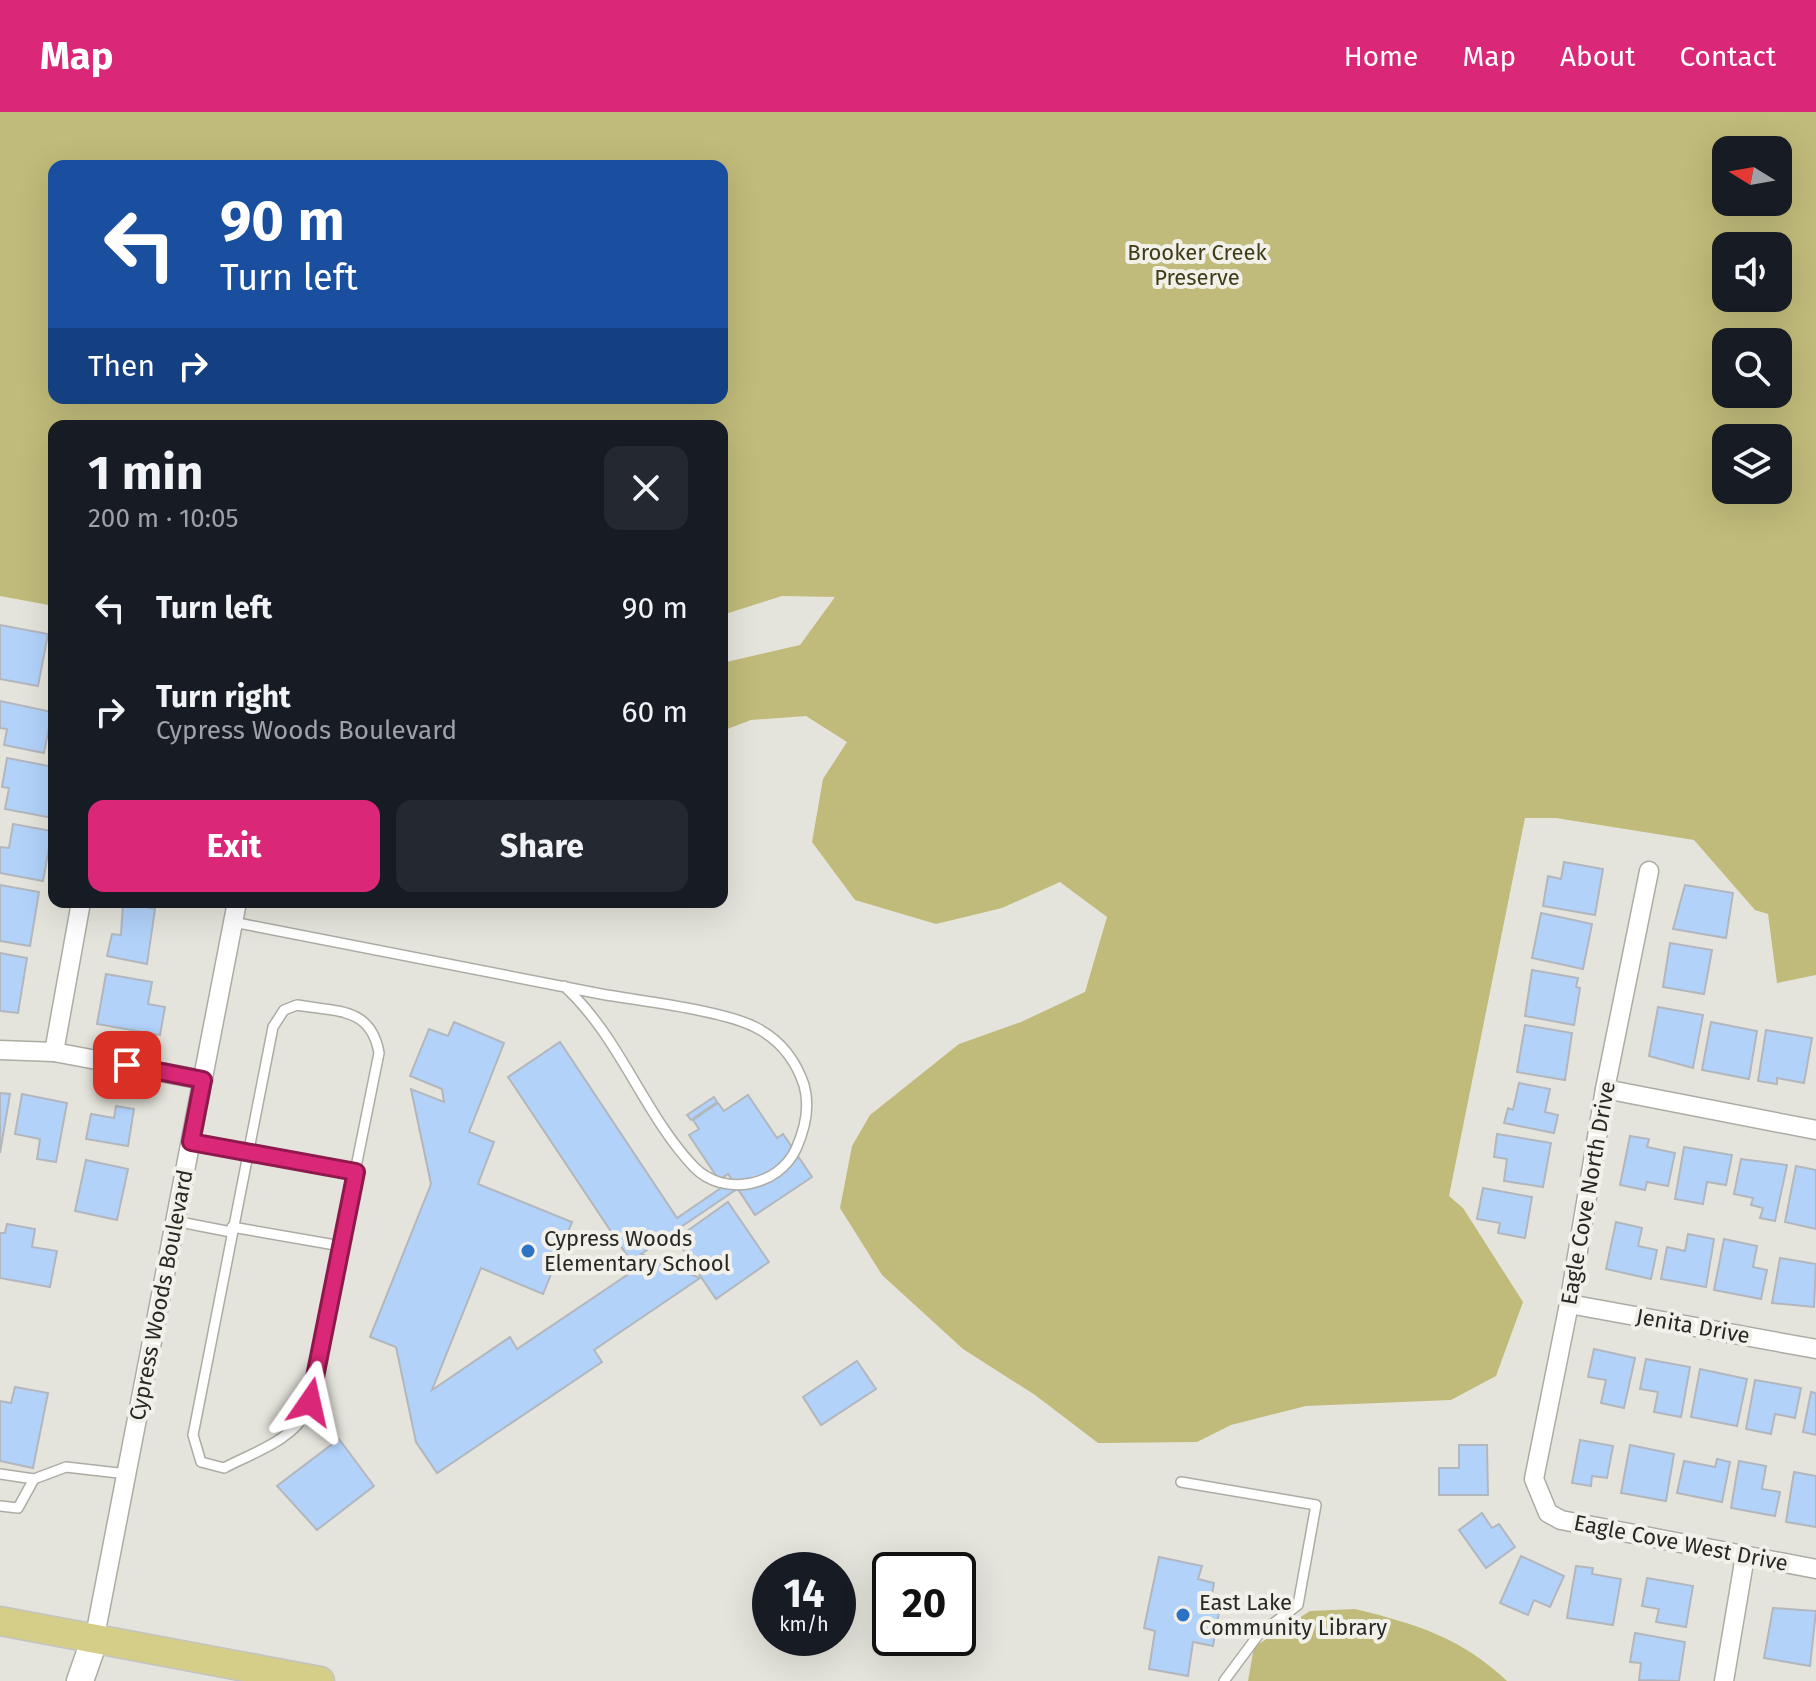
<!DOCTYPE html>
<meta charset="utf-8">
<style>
:root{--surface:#171b24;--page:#242831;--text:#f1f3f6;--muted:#9ea1a6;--accent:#db2777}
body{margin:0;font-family:"Fira Sans",sans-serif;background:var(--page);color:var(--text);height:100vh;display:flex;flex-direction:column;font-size:30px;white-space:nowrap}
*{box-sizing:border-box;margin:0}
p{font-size:26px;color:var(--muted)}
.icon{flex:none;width:44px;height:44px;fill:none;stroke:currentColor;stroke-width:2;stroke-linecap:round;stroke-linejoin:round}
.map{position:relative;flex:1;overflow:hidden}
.sheet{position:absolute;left:48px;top:308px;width:680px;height:488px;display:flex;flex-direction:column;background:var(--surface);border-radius:16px;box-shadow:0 8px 32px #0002}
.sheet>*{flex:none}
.guide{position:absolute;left:48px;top:48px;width:680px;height:244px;border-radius:16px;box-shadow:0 8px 32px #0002;background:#1a4fa0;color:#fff;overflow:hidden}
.needle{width:52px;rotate:281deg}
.fabs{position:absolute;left:1712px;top:24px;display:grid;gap:16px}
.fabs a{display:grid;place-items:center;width:80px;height:80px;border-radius:16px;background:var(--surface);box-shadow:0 8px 32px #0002;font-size:40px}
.speed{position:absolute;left:752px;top:1440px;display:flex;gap:16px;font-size:40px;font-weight:700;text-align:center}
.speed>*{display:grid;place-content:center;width:104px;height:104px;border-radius:50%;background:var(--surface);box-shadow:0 8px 32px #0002;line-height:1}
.speed small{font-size:20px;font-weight:400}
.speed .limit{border:4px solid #111;border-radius:12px;background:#fff;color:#111}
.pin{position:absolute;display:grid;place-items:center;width:68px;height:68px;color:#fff;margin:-34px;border-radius:16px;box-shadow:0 4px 12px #0006}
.me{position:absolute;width:88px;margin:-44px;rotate:11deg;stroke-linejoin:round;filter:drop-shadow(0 0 6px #0008)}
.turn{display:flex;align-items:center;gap:28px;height:168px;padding:0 40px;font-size:36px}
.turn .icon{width:104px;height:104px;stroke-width:2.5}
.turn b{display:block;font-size:56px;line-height:68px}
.then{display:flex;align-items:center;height:76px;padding:0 40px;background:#0003;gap:16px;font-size:30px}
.round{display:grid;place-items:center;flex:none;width:84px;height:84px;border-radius:16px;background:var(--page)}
.overview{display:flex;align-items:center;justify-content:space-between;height:136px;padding:0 40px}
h1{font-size:48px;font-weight:700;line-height:60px}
.primary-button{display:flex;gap:16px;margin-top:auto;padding:16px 40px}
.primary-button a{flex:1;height:92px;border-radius:16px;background:var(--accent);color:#fff;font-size:32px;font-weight:700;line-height:92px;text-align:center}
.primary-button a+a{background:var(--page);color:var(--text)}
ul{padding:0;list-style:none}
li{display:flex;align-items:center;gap:24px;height:104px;padding:0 40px}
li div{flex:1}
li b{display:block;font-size:30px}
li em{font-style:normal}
header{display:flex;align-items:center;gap:48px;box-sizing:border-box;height:112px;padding:0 40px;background:var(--accent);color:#fff}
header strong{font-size:38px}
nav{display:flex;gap:44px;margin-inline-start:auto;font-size:28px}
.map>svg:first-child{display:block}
.green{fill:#c0bb7a;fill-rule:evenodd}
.building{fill:#b2d2fa;stroke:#b2b7be;stroke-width:2}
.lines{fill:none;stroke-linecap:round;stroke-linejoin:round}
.lane-casing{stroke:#acaca4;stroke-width:12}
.street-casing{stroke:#acaca4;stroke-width:21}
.secondary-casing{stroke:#acaca4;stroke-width:29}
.primary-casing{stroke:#c3c3c2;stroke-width:31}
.lane{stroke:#fff;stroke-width:9}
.street{stroke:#fff;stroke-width:18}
.secondary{stroke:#fff;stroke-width:26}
.primary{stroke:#d5ce89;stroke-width:28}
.route-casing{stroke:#8e194d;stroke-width:20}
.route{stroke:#db2777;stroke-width:14}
.poi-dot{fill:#2c73c4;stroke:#f2f1e9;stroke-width:3}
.labels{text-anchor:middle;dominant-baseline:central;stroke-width:8;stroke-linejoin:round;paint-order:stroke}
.park-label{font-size:22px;fill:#403c17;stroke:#f2f1e9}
.street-label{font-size:22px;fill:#282825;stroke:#f2f1e9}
.poi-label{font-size:22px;fill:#282825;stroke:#f2f1e9;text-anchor:start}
</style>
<header>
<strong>Map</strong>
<nav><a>Home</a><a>Map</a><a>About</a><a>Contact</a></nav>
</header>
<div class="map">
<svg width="1816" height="1569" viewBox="0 0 1816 1569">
<rect width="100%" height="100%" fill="#e5e4dc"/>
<g class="green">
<path d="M0 0H1816V863L1777 871 1768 802 1755 798 1694 728 1556 706H1525L1449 1084 1463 1096 1523 1190 1496 1264 1451 1288 1306 1294 1231 1313 1197 1330 1098 1331 1035 1283 963 1237 882 1163 840 1096 852 1034 870 1003 959 932 1021 910 1085 880 1107 805 1060 770 1002 796 936 812 855 788 812 730 823 667 847 630 806 604 751 608 722 619V551L800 533 835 485 782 484 722 503V314H54V494L0 484ZM1726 38H1778V90H1726ZM722 54V286H54V54ZM1726 134H1778V186H1726ZM1726 230H1778V282H1726ZM1726 326H1778V378H1726Z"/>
<path d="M1355 1497C1416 1512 1460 1525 1507 1569H1248L1254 1535 1310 1499Z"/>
</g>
<g class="building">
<polygon points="0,513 48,522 38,574 0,567"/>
<polygon points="0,589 52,600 44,641 4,633 7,617 0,616"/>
<polygon points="7,646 54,655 53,706 5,697 9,676 2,675"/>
<polygon points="13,712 52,719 43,769 0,761 0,735 9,736"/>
<polygon points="1564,750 1603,757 1595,803 1543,794 1548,764 1561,767"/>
<polygon points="0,773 39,780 30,834 0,829"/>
<polygon points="1685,773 1733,781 1726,826 1673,817"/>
<polygon points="123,790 155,797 147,852 107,844 112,822 121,823"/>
<polygon points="1541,801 1592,812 1583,857 1532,846"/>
<polygon points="1670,831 1712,838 1704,882 1663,875"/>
<polygon points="0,841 27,846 18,901 0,899"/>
<polygon points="1532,858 1578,866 1576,875 1580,876 1574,913 1525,904"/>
<polygon points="106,862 152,870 148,892 165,895 160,923 97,912"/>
<polygon points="1658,895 1703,903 1693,956 1649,944"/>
<polygon points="454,910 504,931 469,1020 494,1030 478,1072 572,1110 543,1182 481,1156 432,1278 510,1225 517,1237 636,1157 508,965 560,930 677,1106 731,1069 737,1077 641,1142 700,1166 594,1238 602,1250 437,1361 416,1330 396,1235 370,1225 431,1072 411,977 444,990 442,977 410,964 429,917 448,924"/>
<polygon points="1711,910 1757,919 1749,967 1702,958"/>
<polygon points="1525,913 1572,921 1565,968 1517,960"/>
<polygon points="1766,918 1812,926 1804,971 1777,966 1777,972 1758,969"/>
<polygon points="1519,971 1550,977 1545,1000 1558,1003 1554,1021 1504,1011 1508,996 1513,998"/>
<polygon points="0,981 10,982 0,1041"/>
<polygon points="22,982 67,991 56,1050 37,1047 40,1027 15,1022"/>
<polygon points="748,983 777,1026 783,1022 812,1065 755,1103 728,1062 719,1068 689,1023 699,1017 693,1008 718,991 724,999"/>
<polygon points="714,985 717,990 691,1008 687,1003"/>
<polygon points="116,994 134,997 128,1034 86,1027 91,1002 114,1006"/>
<polygon points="1497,1022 1551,1031 1543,1075 1504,1069 1507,1047 1494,1045"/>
<polygon points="1630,1024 1649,1027 1647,1035 1675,1041 1668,1074 1647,1070 1645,1078 1620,1073"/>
<polygon points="1684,1035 1732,1043 1726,1073 1707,1070 1703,1092 1675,1087"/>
<polygon points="1741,1047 1787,1053 1775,1109 1760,1106 1763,1096 1751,1093 1753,1086 1734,1082"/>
<polygon points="86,1048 128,1057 117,1108 75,1099"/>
<polygon points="1796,1054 1816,1058 1816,1117 1785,1110"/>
<polygon points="1483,1076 1532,1085 1525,1126 1498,1121 1500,1111 1477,1107"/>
<polygon points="728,1090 769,1150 716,1187 699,1162 711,1154 705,1145 694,1153 676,1127"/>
<polygon points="1616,1110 1642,1116 1638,1134 1657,1138 1651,1167 1606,1157"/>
<polygon points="7,1112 35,1117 32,1135 57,1139 50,1175 0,1166 0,1121 5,1121"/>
<polygon points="1688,1122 1714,1127 1706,1175 1661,1167 1667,1135 1685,1139"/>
<polygon points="1724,1127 1757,1134 1753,1155 1767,1158 1761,1187 1714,1178"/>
<polygon points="1780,1146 1816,1152 1814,1195 1772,1191"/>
<polygon points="1594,1237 1635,1246 1624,1296 1601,1291 1606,1268 1588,1265"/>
<polygon points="1646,1247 1690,1255 1681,1305 1654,1300 1658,1280 1640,1277"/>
<polygon points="857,1249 876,1277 821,1313 803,1285"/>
<polygon points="1700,1257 1747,1267 1737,1314 1691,1305"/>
<polygon points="1755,1268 1801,1276 1795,1306 1775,1302 1771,1322 1746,1317"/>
<polygon points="15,1275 48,1281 33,1356 0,1349 0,1289 11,1291"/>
<polygon points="1811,1280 1816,1281 1816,1323 1803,1320"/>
<polygon points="339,1327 374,1374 317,1418 277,1374"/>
<polygon points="1580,1328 1613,1334 1607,1366 1592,1364 1591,1374 1572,1371"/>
<polygon points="1459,1333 1487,1333 1488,1383 1439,1383 1439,1356 1459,1356"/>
<polygon points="1630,1333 1674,1342 1666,1389 1621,1381"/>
<polygon points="1717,1347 1730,1350 1722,1390 1677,1381 1684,1349 1715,1355"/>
<polygon points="1739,1349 1766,1354 1762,1377 1780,1380 1775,1404 1731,1396"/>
<polygon points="1794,1360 1816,1364 1816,1415 1786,1410"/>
<polygon points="1482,1401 1492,1416 1499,1412 1515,1435 1486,1456 1459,1418"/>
<polygon points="1521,1444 1564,1464 1550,1495 1534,1488 1528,1503 1500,1491"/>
<polygon points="1159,1445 1202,1454 1198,1467 1214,1471 1211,1488 1221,1489 1213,1534 1193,1530 1188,1564 1149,1557 1155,1519 1144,1516"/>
<polygon points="1576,1454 1593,1456 1592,1462 1621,1467 1613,1513 1567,1506"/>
<polygon points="1647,1466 1693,1474 1686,1515 1656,1510 1659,1497 1642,1494"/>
<polygon points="1773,1496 1816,1499 1810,1554 1764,1546"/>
<polygon points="1635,1521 1685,1530 1679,1569 1639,1568 1641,1551 1630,1550"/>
</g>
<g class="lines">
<defs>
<g id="lane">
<path d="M233 810C356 834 479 858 601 882 640 889 722 898 755 915 779 927 795 946 804 973 810 994 805 1017 796 1037 779 1074 724 1086 694 1055 643 1001 620 925 564 874"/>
<path d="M297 893C337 900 371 895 379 941L307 1298C294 1328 252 1341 224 1356L201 1350 193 1323 273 915 284 898Z"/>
<polyline points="191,1030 356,1060"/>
<polyline points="175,1109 231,1120"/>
<polyline points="232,1115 341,1134"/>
<polyline points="0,1362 34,1367 66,1355 127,1362"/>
<polyline points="1181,1370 1316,1393 1298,1493 1259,1522 1224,1569"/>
<polyline points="0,1394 18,1396 34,1367"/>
</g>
<g id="street">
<polyline points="1649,759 1605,977 1569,1192 1534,1367 1548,1401 1561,1408 1816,1457"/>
<polyline points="0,938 54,940 203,968"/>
<polyline points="54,940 81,790"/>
<polyline points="1605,977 1816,1018"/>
<polyline points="1569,1192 1816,1237"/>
<polyline points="94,1529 237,790"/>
<polyline points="1724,1569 1745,1444"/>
</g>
<polyline id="secondary" points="80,1569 94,1529"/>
<polyline id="primary" points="0,1509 320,1569"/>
</defs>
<use href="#lane" class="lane-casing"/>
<use href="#street" class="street-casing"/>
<use href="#secondary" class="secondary-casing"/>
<use href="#primary" class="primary-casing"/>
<use href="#lane" class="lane"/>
<use href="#street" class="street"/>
<use href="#secondary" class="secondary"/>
<use href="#primary" class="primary"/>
</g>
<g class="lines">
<defs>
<polyline id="route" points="127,953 203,968 191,1030 356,1060 310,1290"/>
</defs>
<use href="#route" class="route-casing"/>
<use href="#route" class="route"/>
</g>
<g class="poi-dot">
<circle cx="528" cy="1139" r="8"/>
<circle cx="1183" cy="1503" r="8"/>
</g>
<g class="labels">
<g class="park-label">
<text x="1197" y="140">Brooker Creek<tspan x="1197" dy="25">Preserve</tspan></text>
</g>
<g class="street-label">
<text transform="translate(1588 1081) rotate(-80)">Eagle Cove North Drive</text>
<text transform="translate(161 1183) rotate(-79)">Cypress Woods Boulevard</text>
<text transform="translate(1693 1214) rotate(10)">Jenita Drive</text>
<text transform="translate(1681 1431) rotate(11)">Eagle Cove West Drive</text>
</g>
<g class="poi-label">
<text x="544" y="1126">Cypress Woods<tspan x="544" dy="25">Elementary School</tspan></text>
<text x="1199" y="1490">East Lake<tspan x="1199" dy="25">Community Library</tspan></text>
</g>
</g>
</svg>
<div class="fabs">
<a><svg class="needle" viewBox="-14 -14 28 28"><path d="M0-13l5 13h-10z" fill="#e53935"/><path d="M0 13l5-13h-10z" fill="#9ea1a6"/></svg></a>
<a><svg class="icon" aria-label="sound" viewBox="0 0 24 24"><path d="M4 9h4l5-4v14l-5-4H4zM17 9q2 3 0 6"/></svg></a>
<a><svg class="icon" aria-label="search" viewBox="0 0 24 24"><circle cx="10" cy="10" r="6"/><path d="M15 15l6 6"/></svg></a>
<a><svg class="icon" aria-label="layers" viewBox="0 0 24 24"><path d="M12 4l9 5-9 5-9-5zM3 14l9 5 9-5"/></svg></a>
</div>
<div class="speed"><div>14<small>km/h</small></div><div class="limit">20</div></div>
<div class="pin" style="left:127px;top:953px;background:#d93025"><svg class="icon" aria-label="arrive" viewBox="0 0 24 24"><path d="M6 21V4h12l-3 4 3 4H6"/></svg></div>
<svg class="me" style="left:310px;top:1290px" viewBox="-20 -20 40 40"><path d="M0-17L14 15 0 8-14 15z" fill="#db2777" stroke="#fff" stroke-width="4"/></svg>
<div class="guide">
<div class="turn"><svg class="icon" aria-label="left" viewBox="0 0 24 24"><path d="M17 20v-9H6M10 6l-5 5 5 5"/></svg><div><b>90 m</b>Turn left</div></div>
<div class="then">Then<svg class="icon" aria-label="right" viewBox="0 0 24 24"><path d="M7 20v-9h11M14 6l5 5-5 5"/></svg></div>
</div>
<section class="sheet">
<div class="overview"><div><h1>1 min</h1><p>200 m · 10:05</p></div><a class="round"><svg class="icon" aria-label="close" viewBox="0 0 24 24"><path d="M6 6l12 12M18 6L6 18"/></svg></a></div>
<ul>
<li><svg class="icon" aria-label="left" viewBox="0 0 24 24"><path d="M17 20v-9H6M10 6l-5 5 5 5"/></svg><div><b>Turn left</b></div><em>90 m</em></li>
<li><svg class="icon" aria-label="right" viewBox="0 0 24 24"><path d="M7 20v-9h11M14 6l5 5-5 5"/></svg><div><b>Turn right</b><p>Cypress Woods Boulevard</p></div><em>60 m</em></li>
</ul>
<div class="primary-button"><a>Exit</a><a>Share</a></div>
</section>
</div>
